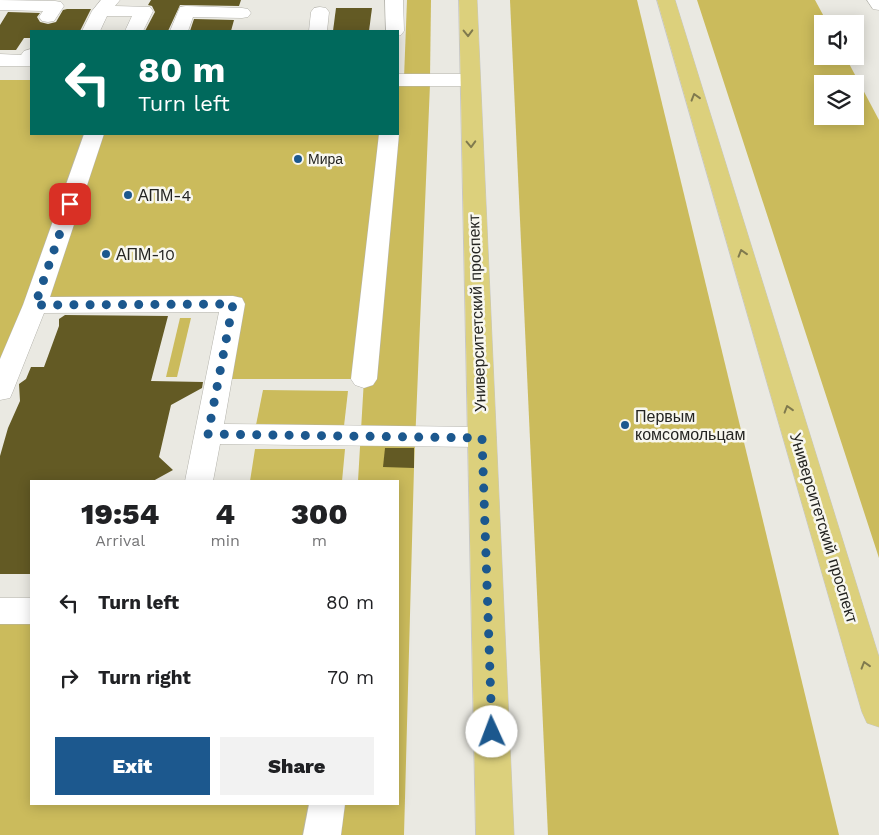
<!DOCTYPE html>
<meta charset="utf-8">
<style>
:root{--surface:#fff;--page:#f2f2f2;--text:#202124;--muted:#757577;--accent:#1c588e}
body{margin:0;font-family:"Work Sans",sans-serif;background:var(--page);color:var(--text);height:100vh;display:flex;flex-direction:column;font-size:19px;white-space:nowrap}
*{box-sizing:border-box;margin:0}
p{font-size:16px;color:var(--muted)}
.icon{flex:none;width:28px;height:28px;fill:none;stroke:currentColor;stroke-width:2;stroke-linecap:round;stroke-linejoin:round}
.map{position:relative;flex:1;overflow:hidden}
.details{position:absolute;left:30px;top:480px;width:369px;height:325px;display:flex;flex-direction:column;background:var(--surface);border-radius:0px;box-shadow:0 2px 12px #0003}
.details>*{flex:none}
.top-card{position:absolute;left:30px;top:30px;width:369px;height:105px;border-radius:0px;box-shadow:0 2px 12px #0003;background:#00695c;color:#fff;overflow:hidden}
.buttons{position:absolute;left:814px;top:15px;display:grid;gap:10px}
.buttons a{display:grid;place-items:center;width:50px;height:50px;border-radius:0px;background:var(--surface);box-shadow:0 2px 12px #0003;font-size:25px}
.pin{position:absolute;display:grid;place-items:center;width:42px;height:42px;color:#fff;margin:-21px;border-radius:10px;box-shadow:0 2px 8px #0006}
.me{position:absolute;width:55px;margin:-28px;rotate:358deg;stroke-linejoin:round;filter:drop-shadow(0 0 4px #0008)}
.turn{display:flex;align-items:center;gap:18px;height:105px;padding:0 25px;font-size:22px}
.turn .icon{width:65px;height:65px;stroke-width:2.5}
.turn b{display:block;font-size:35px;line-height:42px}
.eta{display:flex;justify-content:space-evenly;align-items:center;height:85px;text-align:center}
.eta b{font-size:30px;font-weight:800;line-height:35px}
.action{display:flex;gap:10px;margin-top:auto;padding:10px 25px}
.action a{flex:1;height:58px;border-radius:0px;background:var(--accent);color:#fff;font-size:20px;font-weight:800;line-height:58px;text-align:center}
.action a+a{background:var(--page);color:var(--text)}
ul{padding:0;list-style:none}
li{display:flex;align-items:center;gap:15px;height:75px;padding:0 25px}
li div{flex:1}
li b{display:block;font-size:19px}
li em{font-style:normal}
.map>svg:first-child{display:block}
.green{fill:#cbbb5c;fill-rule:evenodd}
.building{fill:#635a24}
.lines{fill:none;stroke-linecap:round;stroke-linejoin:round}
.minor-casing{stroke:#b4b3ac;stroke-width:1}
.major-casing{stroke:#c6c6c5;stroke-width:1}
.minor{fill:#fff;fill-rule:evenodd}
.major{fill:#dcd07c;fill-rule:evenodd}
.oneway{stroke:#807a4e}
.route{stroke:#1c588e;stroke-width:9;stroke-dasharray:0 16.2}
.poi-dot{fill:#1c588e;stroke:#f8f7ef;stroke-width:2}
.labels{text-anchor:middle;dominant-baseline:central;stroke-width:5;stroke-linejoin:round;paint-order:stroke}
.far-poi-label{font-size:14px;fill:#242421;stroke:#f8f7ef;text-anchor:start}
.poi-label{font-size:16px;fill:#242421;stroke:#f8f7ef;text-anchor:start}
.street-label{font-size:16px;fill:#242421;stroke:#f8f7ef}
</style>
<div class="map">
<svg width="879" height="835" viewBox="0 0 879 835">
<rect width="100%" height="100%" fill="#eae9e2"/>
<g class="green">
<polygon points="407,0 431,0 430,78 404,78"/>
<polygon points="510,0 637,0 839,835 548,835"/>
<path d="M697 0H815L828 24H822V56H845L879 120V558ZM822 84H855V116H822Z"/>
<polygon points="0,80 31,80 31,134 398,134 398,86 408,84 430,84 414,468 404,835 0,835 0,611 31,611 31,804 398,804 398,481 358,481 364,379 220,379 233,304 23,305 0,363"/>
<polygon points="180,318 191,318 177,377 166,377"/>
<polygon points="263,390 348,391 344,426 256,425"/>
<polygon points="255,449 345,449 342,481 250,481"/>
</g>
<g class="building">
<polygon points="151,0 241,0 239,6 180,5 168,31 145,31 155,12 152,6 148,5"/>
<polygon points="336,8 372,8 369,31 333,31"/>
<polygon points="67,9 91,9 80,31 31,31 31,38 24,38 16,50 0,50 0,25 8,12 40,13 37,17 40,22 48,24 56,22 63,10"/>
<polygon points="194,19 234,20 231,31 190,31"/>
<polygon points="65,315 168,316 151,381 203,382 202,388 171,405 159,457 173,470 153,481 31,481 31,574 0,574 0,456 8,428 20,401 19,384 26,379 31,367 44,367 59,326 59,319"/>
<polygon points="385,448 414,448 414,468 383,467"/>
</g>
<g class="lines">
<defs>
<g id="minor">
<polygon points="0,0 55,1 61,2 64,6 54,21 48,22 42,21 39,17 43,11 0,10"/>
<polygon points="101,0 120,0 115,6 150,7 153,11 143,31 125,31 132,16 107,16 100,31 82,31 92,11"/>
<polygon points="385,0 403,0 404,31 401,35 398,36 398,31 386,31"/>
<polygon points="867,0 879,0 879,10 873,9"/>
<polygon points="186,6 242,8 248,9 251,13 248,17 242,18 193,17 188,31 170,31 180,7"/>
<polygon points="320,7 326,8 329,12 327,31 309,31 311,12 314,8"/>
<polygon points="31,49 31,66 0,66 0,54 21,55 24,51"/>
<polygon points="398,74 469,74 476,76 479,80 476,84 469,86 398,86"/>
<polygon points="398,131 399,134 377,379 373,385 364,388 355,385 351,379 379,134 398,134"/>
<polygon points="84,134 104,134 50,297 233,296 242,298 245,304 224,424 482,427 492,430 496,437 492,444 482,447 220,444 213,481 185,481 219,312 44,313 13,391 10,398 0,400 0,359 23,305"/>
<rect x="0" y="598" width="31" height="26"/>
<polygon points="309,804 345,804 341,835 303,835"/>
</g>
<g id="major">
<polygon points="459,0 477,0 514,835 476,835"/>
<polygon points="657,0 675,0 879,657 879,727 867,723 862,712"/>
</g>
</defs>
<use href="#minor" class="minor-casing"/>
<use href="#major" class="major-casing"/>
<use href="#minor" class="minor"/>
<use href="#major" class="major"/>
</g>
<defs><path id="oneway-chevron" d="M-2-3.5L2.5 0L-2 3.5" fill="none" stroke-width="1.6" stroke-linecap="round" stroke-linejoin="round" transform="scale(1.25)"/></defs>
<g class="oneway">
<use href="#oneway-chevron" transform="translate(468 33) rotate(89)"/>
<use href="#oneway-chevron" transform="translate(695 97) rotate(-107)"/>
<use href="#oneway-chevron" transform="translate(471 144) rotate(88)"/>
<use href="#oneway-chevron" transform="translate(742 253) rotate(-107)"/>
<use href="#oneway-chevron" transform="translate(788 409) rotate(-107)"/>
<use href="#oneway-chevron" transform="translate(865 665) rotate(-107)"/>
</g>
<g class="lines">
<polyline class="route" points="70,204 35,305 233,304 208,434 482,438 492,732"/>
</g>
<g class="poi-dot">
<circle cx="298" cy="159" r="5"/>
<circle cx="128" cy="195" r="5"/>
<circle cx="106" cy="254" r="5"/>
<circle cx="625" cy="425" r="5"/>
</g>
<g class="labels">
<g class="far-poi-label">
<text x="308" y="159">Мира</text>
</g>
<g class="poi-label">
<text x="138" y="195">АПМ-4</text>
<text x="116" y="254">АПМ-10</text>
<text x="635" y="416">Первым<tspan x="635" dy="18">комсомольцам</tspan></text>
</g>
<g class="street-label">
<text transform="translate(477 313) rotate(-92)">Университетский проспект</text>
<text transform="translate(824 528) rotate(73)">Университетский проспект</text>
</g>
</g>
</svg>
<div class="buttons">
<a><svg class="icon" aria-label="sound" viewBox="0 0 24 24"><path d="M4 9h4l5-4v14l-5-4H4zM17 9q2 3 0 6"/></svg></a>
<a><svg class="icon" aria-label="layers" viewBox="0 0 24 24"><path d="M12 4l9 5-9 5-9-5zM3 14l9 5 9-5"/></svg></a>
</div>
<div class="pin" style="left:70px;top:204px;background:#d93025"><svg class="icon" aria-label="arrive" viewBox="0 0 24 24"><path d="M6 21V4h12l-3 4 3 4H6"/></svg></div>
<svg class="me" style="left:492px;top:732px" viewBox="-20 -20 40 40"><circle r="19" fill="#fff"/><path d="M0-13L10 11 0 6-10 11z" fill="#1c588e"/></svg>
<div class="top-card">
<div class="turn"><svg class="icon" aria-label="left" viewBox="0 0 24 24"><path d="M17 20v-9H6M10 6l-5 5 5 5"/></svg><div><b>80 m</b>Turn left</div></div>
</div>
<section class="details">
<div class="eta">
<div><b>19:54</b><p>Arrival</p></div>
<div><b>4</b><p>min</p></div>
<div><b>300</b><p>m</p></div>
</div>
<ul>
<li><svg class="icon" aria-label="left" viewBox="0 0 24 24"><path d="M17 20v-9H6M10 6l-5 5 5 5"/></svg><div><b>Turn left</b></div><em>80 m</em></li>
<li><svg class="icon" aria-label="right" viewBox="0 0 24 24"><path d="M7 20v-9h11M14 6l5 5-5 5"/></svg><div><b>Turn right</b></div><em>70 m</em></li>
</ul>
<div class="action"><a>Exit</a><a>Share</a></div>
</section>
</div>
